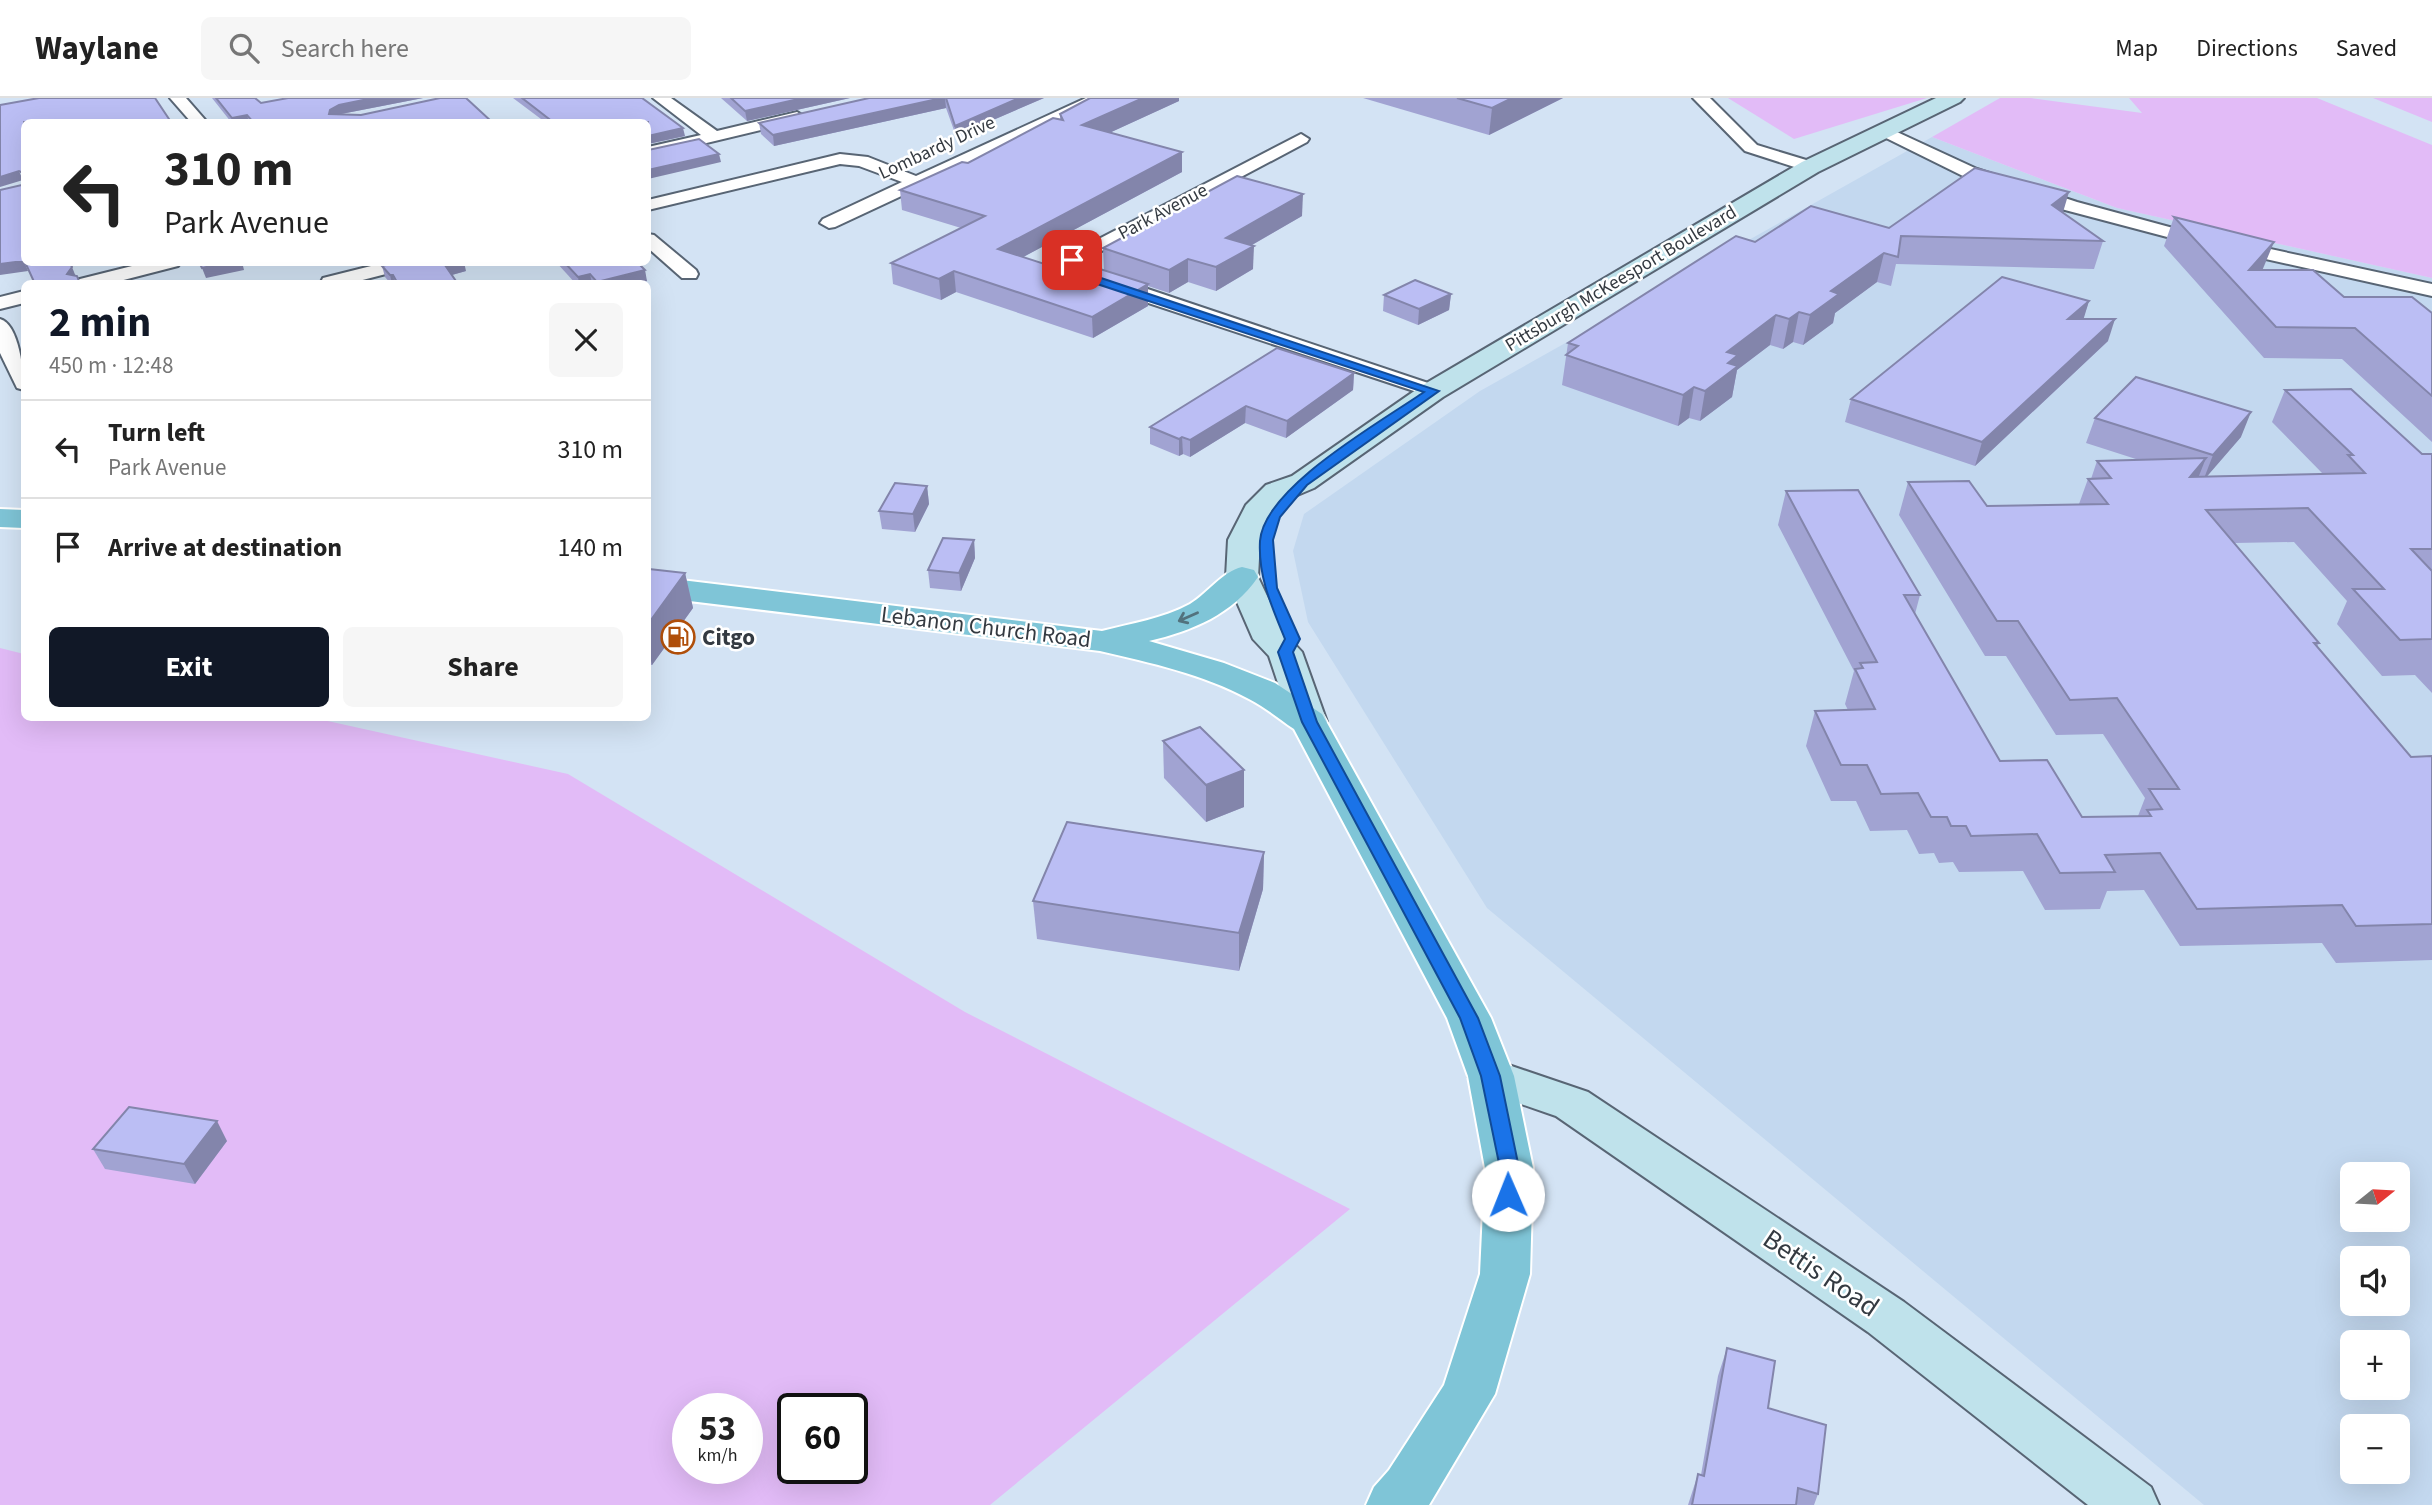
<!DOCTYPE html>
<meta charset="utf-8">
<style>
:root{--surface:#fff;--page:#f6f6f6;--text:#222;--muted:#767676;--line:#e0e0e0;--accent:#111827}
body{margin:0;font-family:"Source Sans 3",sans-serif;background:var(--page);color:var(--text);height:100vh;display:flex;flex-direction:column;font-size:26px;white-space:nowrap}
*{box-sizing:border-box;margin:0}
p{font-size:23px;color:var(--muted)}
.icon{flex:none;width:38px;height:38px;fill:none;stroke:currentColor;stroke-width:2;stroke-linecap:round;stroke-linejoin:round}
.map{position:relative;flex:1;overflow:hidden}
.details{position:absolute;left:21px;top:182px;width:630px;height:441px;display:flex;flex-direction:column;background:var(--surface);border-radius:10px;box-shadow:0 7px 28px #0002}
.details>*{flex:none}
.banner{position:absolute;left:21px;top:21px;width:630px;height:147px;border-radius:10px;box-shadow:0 7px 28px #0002;background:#fff;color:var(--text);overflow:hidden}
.needle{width:46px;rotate:72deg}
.buttons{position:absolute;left:2340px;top:1064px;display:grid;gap:14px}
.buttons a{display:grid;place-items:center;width:70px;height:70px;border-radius:10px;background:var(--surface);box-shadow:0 7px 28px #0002;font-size:35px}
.speed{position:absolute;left:672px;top:1295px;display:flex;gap:14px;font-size:35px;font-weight:700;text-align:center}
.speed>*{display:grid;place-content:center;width:91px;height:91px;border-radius:50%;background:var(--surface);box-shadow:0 7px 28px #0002;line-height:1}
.speed small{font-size:18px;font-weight:400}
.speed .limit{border:4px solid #111;border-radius:10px;background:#fff;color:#111}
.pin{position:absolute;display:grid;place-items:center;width:60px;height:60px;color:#fff;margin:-30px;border-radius:14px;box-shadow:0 4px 10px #0006}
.me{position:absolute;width:77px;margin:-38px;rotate:359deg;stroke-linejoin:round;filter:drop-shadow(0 0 5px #0008)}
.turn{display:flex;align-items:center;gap:24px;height:147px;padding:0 28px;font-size:32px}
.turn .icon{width:91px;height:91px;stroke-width:2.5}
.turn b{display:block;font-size:49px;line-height:60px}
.round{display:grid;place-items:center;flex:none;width:74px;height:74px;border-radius:10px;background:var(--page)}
.head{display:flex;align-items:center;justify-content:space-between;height:119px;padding:0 28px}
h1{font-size:42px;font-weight:700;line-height:52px;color:var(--accent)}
.cta{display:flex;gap:14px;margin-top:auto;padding:14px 28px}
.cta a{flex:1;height:80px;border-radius:10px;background:var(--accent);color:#fff;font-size:28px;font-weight:700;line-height:80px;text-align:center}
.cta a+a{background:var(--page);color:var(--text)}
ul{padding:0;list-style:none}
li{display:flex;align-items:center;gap:21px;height:98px;padding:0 28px;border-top:2px solid var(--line)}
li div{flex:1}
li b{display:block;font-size:26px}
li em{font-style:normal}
header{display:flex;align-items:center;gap:42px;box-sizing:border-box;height:98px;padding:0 35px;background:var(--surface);border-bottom:2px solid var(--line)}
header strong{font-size:33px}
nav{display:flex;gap:38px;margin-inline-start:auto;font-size:24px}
.search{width:490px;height:63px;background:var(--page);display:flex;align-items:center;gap:18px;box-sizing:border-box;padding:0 24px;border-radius:10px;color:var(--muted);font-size:26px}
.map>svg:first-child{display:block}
.built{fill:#c3d8ef;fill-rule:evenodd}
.green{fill:#e2bbf7;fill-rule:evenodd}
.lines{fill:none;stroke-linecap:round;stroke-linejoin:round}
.street-casing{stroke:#586574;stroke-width:4}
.secondary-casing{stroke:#586574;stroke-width:4}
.primary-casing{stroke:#fff;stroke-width:4}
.street{fill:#fff;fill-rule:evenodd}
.secondary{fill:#bfe2eb;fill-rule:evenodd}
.primary{fill:#7fc5d7;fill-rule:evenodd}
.wall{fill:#a1a3d2}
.shaded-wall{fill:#8385ab}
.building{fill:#bbbef4;stroke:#8385ab;stroke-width:2}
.oneway{stroke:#52727d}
.route{fill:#1a73e8;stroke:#114b97;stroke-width:2}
.labels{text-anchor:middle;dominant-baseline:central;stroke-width:5;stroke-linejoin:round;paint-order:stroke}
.far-street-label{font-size:19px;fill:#343a41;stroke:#fff}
.street-label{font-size:23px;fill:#343a41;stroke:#fff}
.poi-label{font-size:23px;font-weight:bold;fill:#343a41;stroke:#fff;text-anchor:start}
.near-street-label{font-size:28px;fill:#343a41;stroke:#fff}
</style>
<header>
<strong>Waylane</strong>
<div class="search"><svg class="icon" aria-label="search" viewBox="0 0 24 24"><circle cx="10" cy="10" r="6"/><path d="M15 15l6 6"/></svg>Search here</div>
<nav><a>Map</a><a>Directions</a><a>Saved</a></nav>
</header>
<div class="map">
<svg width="2432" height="1407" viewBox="0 0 2432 1407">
<rect width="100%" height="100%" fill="#d3e3f4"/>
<path class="built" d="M1932 39 2117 110 2432 180V1407H2204L1487 810 1308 524 1293 453 1304 416 1480 293ZM2352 1076H2398V1122H2352ZM2352 1160H2398V1206H2352ZM2352 1244H2398V1290H2352ZM2352 1328H2398V1374H2352Z"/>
<g class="green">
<polygon points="1728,0 1927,0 1794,41"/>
<polygon points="2000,0 2031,0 2142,15 2129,0 2317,0 2432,47 2432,180 2117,110 1932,39"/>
<polygon points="2373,0 2432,0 2432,24"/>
<path d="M0 550 24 556V620H314L568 676 965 914 1350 1111 990 1407H0ZM688 1311H747V1370H688ZM793 1311H852V1370H793Z"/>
</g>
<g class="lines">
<defs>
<g id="street">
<polygon points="170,0 186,0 207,24 191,24"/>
<polygon points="653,0 671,0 717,33 797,14 805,19 803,22 648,59 648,49 701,37"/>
<polygon points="1086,0 1111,0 835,129 829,130 820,125 823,121 902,84 859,68 840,66 648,112 648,102 840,56 868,59 916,78"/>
<polygon points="1693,0 1710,0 1757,47 1816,65 1818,69 1810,74 1745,53"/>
<polygon points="1884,28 1977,71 2077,104 2173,130 2432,186 2432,198 2171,140 2065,112 1965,79 1878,36 1876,33 1878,30"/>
<polygon points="1301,36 1309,41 1307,44 1081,164 1082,169 1440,289 1443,293 1440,297 1426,297 1076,181 1064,171 1063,162 1066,158"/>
<polygon points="648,136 654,137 696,172 698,176 696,180 682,180 648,150"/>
<polygon points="148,164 181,164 178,168 108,186 74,186 76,182"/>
<polygon points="387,164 420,164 417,168 347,186 321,184 323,180"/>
<polygon points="24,193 24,205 0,211 0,199"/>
<path d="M0 221C19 226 24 275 24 292L17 290 0 255Z"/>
</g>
<g id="secondary">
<polygon points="1936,0 1964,0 1960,4 1818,74 1443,299 1314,390 1288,401 1271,418 1260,442 1258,479 1285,536 1302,554 1327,624 1322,632 1309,635 1296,632 1291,624 1269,558 1253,541 1226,479 1228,442 1246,407 1266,387 1292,378 1423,287 1802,64"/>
<polygon points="1491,961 1588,994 1904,1204 2151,1389 2159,1407 2088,1407 1868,1234 1556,1018 1475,990 1468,978 1475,966"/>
</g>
<g id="primary">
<polygon points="0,411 24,412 24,430 0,429"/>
<path d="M1242 469 1254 472 1258 479C1233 516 1192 533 1149 543L1224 565 1275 585 1322 616 1491 920 1514 978 1533 1070 1530 1176 1495 1296 1429 1407H1366L1374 1389 1389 1372 1444 1287 1480 1176 1485 1070 1468 978 1447 920 1294 631C1279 621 1265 609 1249 601 1203 576 1151 565 1100 553L648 498V478L1102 533C1132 525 1162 521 1190 506 1208 495 1222 474 1242 469Z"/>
</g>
</defs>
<use href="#street" class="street-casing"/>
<use href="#secondary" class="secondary-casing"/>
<use href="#primary" class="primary-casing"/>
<use href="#street" class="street"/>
<use href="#secondary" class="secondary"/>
<use href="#primary" class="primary"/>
</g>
<g class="wall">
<polygon points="212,0 255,0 261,5 288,0 423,0 341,16 492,24 231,24"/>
<polygon points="513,0 642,0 685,38 648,46 648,24 545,24"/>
<polygon points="721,0 850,0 747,23"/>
<polygon points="869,0 1044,0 956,38 946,10 774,48 761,36 759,25"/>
<polygon points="1090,0 1179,0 1179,3 1109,35 1182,54 1182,74 1023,159 1066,173 1104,172 1103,150 1302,118 1252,147 1253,171 1216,193 1188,184 1169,195 1148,188 1148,208 1093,240 956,194 941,202 893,186 891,165 961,130 902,112 900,92 968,65 1060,21 1060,16"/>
<polygon points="1363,0 1563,0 1489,37"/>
<polygon points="2063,115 2103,143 2094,171 1896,166 1891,188 1877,184 1835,215 1833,225 1803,247 1793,244 1783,251 1770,247 1737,272 1732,299 1700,323 1689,320 1678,328 1562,287 1568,245 1755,144 1889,130"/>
<polygon points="2174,119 2263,172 2344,199 2432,215 2432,344 2342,261 2264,260 2164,148"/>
<polygon points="556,164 637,164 647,183 636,186 576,186"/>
<polygon points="382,168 466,173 452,177 458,186 391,186 385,179"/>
<polygon points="1451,196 1449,212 1418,227 1383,213 1384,197"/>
<polygon points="2089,203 2083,221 2108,243 1975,368 1845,324 1851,301"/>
<polygon points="1354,275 1353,292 1286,340 1245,325 1190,359 1183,356 1179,358 1150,346 1150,329"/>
<polygon points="2285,292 2422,356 2432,356 2432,595 2415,577 2382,578 2337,526 2347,503 2294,444 2234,445 2319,545 2317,549 2411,659 2432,658 2432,862 2336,865 2322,845 2180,848 2144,792 2107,793 2100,811 2045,812 2023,773 1959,774 1953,764 1939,765 1934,755 1919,756 1907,732 1870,733 1856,703 1831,703 1806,648 1815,613 1848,612 1845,606 1854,573 1778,427 1786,393 1920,497 1915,516 2000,663 2082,719 2138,718 2145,700 2103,636 2056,637 2006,558 1985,558 1899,417 1908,384 1987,408 2079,406 2088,381 2091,381 2097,363 2139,362 2086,345 2095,320 2241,339 2207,378 2323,376 2272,324"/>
<polygon points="927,388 929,406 915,434 882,431 879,413"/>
<polygon points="974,442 975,460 961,493 930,490 928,472"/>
<polygon points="648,472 685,475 693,510 652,567 648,567"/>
<polygon points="1163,643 1244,709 1206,724 1164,680"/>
<polygon points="1264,754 1263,791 1239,873 1037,841 1033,803"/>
<polygon points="227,1043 195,1086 105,1071 93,1051"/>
<polygon points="1727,1250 1818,1396 1814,1407 1688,1407 1698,1376 1701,1377 1718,1278"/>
</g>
<g class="shaded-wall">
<polygon points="373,0 423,0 341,16 329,16 330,12 339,7"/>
<polygon points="803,0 850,0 747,23 745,13"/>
<polygon points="942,0 945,0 946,10 774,48 773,37"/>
<polygon points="1019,0 1044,0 956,38 955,28"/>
<polygon points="1143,0 1179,0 1179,3 1083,47 1082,27"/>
<polygon points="1512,0 1563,0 1489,37 1492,10"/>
<polygon points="247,17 249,24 233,24 232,20"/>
<polygon points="683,30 685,38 648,46 648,38"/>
<polygon points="1182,54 1182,74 999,172 998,151"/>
<polygon points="719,56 721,64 648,81 648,72"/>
<polygon points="19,73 23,82 0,89 0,79"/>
<polygon points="2069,94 2061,121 2052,107"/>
<polygon points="1303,96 1302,118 1226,162 1226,140"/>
<polygon points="2274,144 2262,173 2249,172"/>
<polygon points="1254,148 1253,171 1216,193 1216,169"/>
<polygon points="1884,155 1877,184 1835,215 1833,225 1803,247 1810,217 1831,193"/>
<polygon points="1188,161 1188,184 1169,195 1169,172"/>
<polygon points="24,163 28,173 0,177 0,166"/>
<polygon points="228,164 242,164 244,172 206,180 202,170"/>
<polygon points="456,164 464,164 466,173 448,178 445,167"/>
<polygon points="72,169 76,179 67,176"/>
<polygon points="645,172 647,183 636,186 598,186 597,184"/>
<polygon points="954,173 956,194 941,202 939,181"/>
<polygon points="590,176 592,186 579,186 578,179"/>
<polygon points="390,177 393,177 395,186 392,186"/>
<polygon points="1148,186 1148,208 1093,240 1092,219"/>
<polygon points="1451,196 1449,212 1418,227 1419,211"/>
<polygon points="2089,203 2082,226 2068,221"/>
<polygon points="1799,214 1793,244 1783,251 1789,221"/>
<polygon points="1776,217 1770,247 1737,272 1732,299 1700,323 1705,293 1727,254"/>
<polygon points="2115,221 2108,243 1975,368 1982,344"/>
<polygon points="1354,275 1353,292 1286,340 1287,323"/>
<polygon points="1694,289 1689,320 1678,328 1683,297"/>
<polygon points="1246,308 1245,325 1190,359 1190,342"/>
<polygon points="2251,314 2241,339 2203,383 2213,357"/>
<polygon points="1182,339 1183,356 1179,358 1179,341"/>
<polygon points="2206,360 2193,393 2190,379"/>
<polygon points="927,388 929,406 915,434 913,416"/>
<polygon points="974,442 975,460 961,493 959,475"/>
<polygon points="685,475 693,510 652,567 648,550 648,526"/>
<polygon points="1244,672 1244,709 1206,724 1206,687"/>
<polygon points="1264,754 1263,791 1239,873 1239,835"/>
<polygon points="217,1023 227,1043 195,1086 184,1066"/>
</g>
<g class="building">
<polygon points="39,0 155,0 171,24 24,24 24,164 24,163 0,166 0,92 22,87 23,75 19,73 0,79 0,7"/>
<polygon points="216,0 255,0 261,5 288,0 373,0 339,7 330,12 329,16 361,17 440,0 466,0 492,24 253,24 247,17 232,20"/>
<polygon points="522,0 642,0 683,30 648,38 648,24 553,24"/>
<polygon points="731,0 803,0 745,13"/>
<polygon points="869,0 942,0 773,37 759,25"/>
<polygon points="946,0 1019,0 955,28"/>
<polygon points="1090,0 1143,0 1082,27 1182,54 998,151 1066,173 1081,165 1148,186 1092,219 954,173 939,181 891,165 985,118 900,92 962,64 968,65 1053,20 1063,22 1060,16"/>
<polygon points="1457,0 1512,0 1492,10"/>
<polygon points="699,41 719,56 648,72 648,52"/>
<polygon points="1975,70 2069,94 2052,107 2103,143 1901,138 1898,159 1884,155 1831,193 1839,196 1810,217 1799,214 1789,221 1776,217 1727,254 1738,257 1728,265 1738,268 1705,293 1694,289 1683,297 1566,257 1578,248 1568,245 1736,138 1755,144 1811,108 1889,130"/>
<polygon points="1237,78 1303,96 1226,140 1254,148 1216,169 1188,161 1169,172 1103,150"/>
<polygon points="2174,119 2274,144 2249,172 2313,172 2344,199 2412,199 2432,215 2432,298 2355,230 2276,229"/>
<polygon points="25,164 69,164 72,169 67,176 77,178 80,186 35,186"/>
<polygon points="199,164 228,164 202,170"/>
<polygon points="397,164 456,164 445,167 458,186 398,186 393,177 390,177 382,168"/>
<polygon points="564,164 637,164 645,172 597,184 590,176 578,179"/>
<polygon points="2002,179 2089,203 2068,221 2115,221 1982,344 1851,301"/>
<polygon points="1415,182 1451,196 1419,211 1384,197"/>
<polygon points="1277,250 1354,275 1287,323 1246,308 1190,342 1182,339 1179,341 1150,329"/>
<polygon points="2136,279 2251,314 2213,357 2095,320"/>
<polygon points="2351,291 2422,356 2432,356 2432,451 2411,451 2432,473 2432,541 2400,542 2353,491 2384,491 2308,410 2206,412 2319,545 2314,545 2411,659 2432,658 2432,826 2356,828 2342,807 2197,811 2160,755 2105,757 2115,774 2060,775 2037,736 1971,738 1966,728 1951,728 1947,719 1931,719 1918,695 1881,696 1867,667 1841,667 1815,613 1875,611 1855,571 1863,570 1860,565 1877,564 1786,393 1858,392 1920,497 1904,497 2000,663 2047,662 2082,719 2151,718 2147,712 2162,711 2149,691 2179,691 2117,600 2070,602 2018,523 1997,523 1908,384 1969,383 1987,408 2108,406 2088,381 2111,380 2097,363 2206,360 2190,379 2365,375 2348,357 2353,357 2285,292"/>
<polygon points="895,385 927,388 913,416 879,413"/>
<polygon points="943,440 974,442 959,475 928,472"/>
<polygon points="649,471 685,475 648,526 648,472"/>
<polygon points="1200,629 1244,672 1206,687 1163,643"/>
<polygon points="1067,724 1264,754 1239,835 1033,803"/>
<polygon points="129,1009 217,1023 184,1066 93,1051"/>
<polygon points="1727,1250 1775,1263 1768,1310 1826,1327 1818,1396 1798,1390 1796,1407 1692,1407 1698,1376 1704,1378"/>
</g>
<defs><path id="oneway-shaft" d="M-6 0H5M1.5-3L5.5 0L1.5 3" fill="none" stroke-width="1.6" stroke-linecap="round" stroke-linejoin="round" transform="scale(1.75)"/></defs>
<use class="oneway" href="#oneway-shaft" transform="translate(1188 519) rotate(156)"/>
<path class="route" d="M1068 159H1076L1078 169 1086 175 1439 293 1307 387 1280 419 1273 442 1277 490 1300 541 1293 554 1317 624 1478 920 1500 978 1519 1070 1518 1097 1515 1102 1508 1105 1501 1102 1498 1097 1500 1070 1481 978 1460 920 1302 624 1278 554 1285 541C1272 509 1258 479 1260 443 1264 389 1381 324 1424 294L1079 180 1068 171Z"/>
<defs>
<symbol id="fuel-ring" viewBox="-11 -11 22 22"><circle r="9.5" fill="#fff" stroke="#b04f0a" stroke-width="1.5"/><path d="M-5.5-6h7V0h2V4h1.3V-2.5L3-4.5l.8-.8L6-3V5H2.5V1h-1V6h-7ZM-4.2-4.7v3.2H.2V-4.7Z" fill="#b04f0a"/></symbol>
</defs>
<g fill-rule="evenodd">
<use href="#fuel-ring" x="659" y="520" width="38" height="38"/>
</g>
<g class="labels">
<g class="far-street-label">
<text transform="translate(937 50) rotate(-25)">Lombardy Drive</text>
<text transform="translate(1163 114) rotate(-28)">Park Avenue</text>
<text transform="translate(1621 181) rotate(-31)">Pittsburgh McKeesport Boulevard</text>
</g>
<g class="street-label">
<text transform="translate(986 529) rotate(7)">Lebanon Church Road</text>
</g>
<g class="poi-label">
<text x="702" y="539">Citgo</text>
</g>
<g class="near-street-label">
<text transform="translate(1821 1175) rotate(34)">Bettis Road</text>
</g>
</g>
</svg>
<div class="buttons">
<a><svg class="needle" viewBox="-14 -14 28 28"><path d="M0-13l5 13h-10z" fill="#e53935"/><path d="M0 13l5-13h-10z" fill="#767676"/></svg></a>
<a><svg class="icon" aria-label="sound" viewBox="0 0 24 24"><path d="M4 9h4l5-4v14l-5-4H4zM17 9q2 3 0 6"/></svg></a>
<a>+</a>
<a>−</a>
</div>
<div class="speed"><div>53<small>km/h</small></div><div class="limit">60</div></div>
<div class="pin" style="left:1072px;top:162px;background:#d93025"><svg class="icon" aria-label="arrive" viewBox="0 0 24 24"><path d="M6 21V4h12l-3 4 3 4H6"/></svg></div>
<svg class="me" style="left:1508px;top:1097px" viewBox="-20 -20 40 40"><circle r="19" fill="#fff"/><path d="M0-13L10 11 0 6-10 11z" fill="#1a73e8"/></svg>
<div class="banner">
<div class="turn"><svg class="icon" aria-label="left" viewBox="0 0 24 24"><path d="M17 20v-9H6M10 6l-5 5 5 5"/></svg><div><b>310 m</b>Park Avenue</div></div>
</div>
<section class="details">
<div class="head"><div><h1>2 min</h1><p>450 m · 12:48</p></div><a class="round"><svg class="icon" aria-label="close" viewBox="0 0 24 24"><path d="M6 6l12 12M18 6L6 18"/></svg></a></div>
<ul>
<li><svg class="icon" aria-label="left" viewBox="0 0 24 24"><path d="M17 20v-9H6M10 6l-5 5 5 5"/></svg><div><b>Turn left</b><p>Park Avenue</p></div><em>310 m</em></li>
<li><svg class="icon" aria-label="arrive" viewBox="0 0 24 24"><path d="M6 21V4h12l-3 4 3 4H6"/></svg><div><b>Arrive at destination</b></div><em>140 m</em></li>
</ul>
<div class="cta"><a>Exit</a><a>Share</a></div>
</section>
</div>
